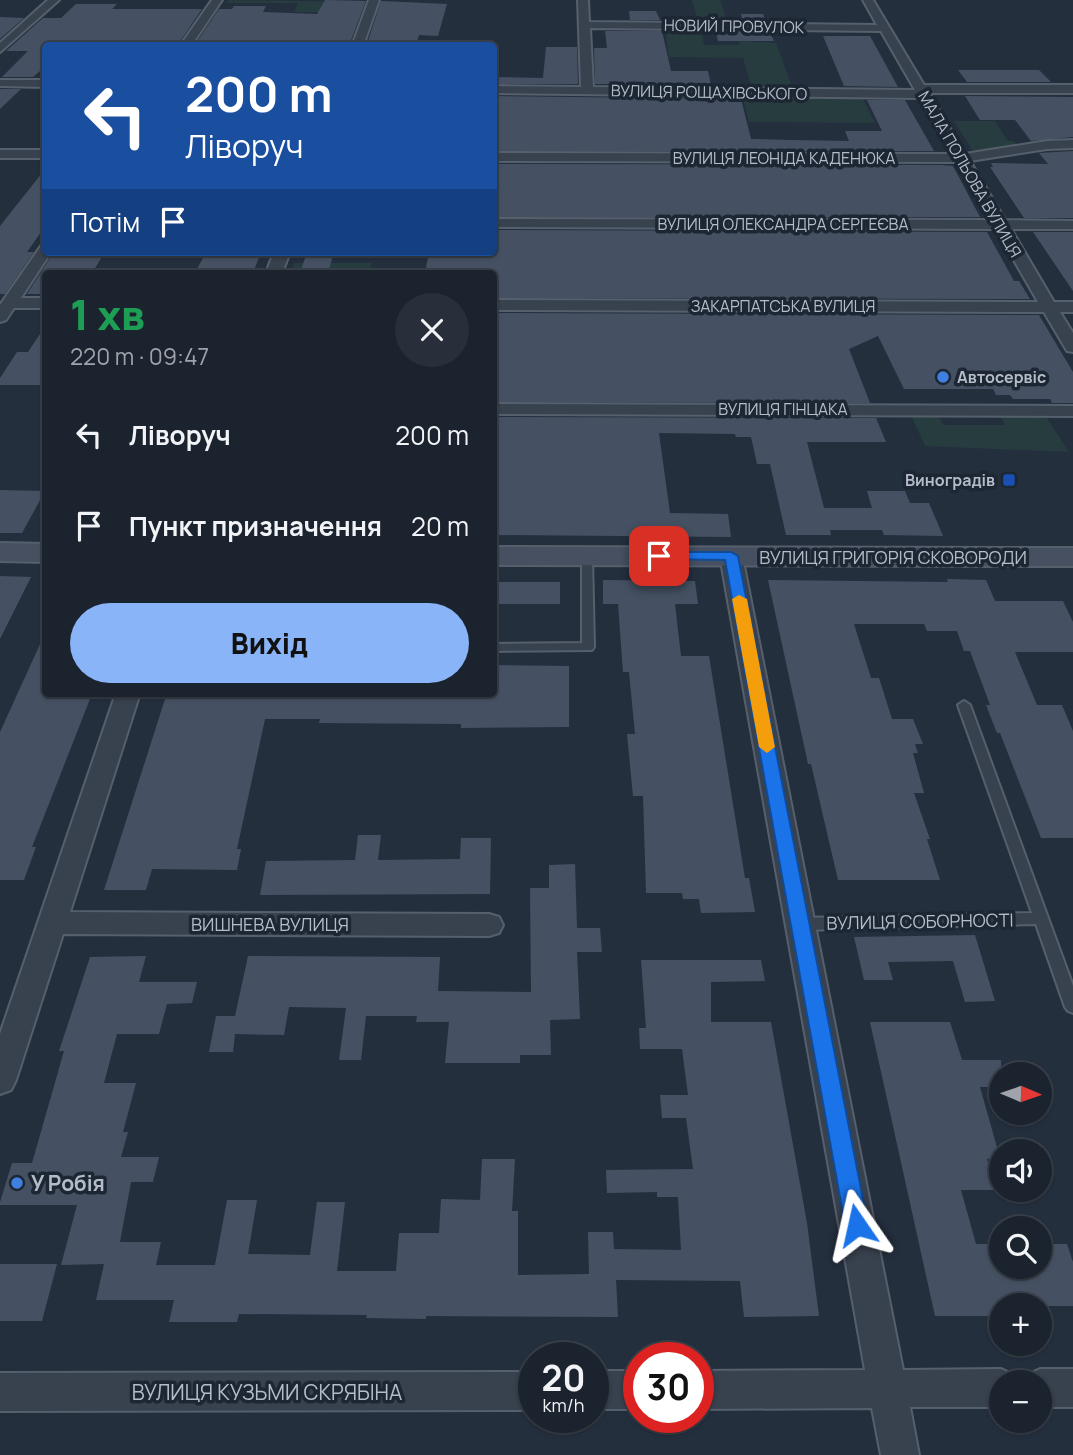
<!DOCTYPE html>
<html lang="uk">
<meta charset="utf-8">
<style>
:root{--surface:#1b232e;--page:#282f3a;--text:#f1f3f6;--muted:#a0a4aa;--line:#39404a;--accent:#8ab4f8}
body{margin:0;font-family:Manrope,sans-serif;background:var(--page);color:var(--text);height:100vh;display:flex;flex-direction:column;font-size:26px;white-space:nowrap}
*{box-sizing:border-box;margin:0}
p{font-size:23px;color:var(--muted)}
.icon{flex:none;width:38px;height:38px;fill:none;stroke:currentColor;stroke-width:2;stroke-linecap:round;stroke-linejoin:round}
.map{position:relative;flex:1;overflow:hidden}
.side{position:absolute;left:42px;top:270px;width:455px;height:427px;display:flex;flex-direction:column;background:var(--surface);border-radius:7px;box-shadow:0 2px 5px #0004,0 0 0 2px var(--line)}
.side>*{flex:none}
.hud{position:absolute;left:42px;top:42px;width:455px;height:214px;border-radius:7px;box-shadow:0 2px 5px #0004,0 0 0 2px var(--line);background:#1a4fa0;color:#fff;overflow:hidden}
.needle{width:46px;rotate:92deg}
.controls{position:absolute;left:989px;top:1062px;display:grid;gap:14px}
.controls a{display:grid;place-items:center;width:63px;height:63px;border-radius:50%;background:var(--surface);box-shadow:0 2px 5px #0004,0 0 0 2px var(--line);font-size:35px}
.speed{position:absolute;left:518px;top:1342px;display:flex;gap:14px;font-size:35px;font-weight:700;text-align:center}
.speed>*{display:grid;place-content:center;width:91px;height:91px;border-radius:50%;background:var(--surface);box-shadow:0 2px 5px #0004,0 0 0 2px var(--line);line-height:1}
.speed small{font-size:18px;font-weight:400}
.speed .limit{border:10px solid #d22;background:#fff;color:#111}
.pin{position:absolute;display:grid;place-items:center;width:60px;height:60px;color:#fff;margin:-30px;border-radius:14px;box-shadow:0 4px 10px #0006}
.me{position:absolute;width:77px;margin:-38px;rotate:349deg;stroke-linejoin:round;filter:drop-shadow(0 0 5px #0008)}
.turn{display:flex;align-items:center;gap:24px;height:147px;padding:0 28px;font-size:32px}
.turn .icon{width:91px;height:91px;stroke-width:2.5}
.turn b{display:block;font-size:49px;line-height:60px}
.then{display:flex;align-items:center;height:66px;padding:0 28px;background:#0003;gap:14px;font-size:26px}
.round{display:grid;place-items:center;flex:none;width:74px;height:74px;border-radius:37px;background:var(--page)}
.headline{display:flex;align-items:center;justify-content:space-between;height:119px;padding:0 28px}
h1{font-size:42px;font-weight:800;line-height:52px;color:#1e9e55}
.action{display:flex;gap:14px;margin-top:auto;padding:14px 28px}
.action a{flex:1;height:80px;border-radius:42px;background:var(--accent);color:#111;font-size:28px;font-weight:800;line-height:80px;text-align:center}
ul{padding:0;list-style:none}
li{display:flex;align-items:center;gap:21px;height:91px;padding:0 28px}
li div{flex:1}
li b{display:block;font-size:26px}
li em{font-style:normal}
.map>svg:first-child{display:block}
.green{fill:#263c3f}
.building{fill:#455162}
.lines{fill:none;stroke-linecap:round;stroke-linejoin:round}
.service-casing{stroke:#565f6c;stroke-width:4}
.minor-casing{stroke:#565f6c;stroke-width:4}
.secondary-casing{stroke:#565f6c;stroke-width:4}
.service{fill:#38414e;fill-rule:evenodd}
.minor{fill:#38414e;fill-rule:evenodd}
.secondary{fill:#465061;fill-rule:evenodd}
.route{fill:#1a73e8;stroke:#114b97;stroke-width:2}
.slow{fill:#f59e0b}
.shop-dot{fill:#3f7fe0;stroke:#1d2633;stroke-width:2.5}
.transit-dot{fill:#1a4fb4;stroke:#1d2633;stroke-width:2.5}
.labels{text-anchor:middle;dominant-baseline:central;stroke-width:7;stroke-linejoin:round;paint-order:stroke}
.far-street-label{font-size:16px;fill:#b4bcc9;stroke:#1d2633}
.far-poi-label{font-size:16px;font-weight:bold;fill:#b4bcc9;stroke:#1d2633;text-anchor:start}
.street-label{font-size:18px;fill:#b4bcc9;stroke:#1d2633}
.near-poi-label{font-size:21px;font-weight:bold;fill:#b4bcc9;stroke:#1d2633;text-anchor:start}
.near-street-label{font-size:21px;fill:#b4bcc9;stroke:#1d2633}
</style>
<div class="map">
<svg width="1073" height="1455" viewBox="0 0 1073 1455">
<rect width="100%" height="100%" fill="#242f3e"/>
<g class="green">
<polygon points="229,0 364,2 361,12 294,12 298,3 227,3"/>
<polygon points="692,0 720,0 726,17 697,17"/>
<polygon points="665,28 701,29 704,45 739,45 739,41 776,43 793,89 752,89 743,58 669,57"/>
<polygon points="742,95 862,97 875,123 749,122"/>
<polygon points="954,121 995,121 1008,141 1014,141 1019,148 974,153"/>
<polygon points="294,263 372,263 369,273 291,273"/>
<polygon points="910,413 938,414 943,425 1005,425 1000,414 1045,415 1069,452 925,446"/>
</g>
<g class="building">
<polygon points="325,0 366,1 350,43 316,46 196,43 219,9 232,9 234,6 266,6 263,12 317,14"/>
<polygon points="381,1 447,4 438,36 419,35 416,44 367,44"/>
<polygon points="76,4 117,4 112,9 202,9 179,43 71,41 66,46 46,46 46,66 33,77 2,77 28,51 6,51 43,18 61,18"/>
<polygon points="629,11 656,11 660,20 630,20"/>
<polygon points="741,14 763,14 766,21 713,21 713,17 742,18"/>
<polygon points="0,17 24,18 0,39"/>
<polygon points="605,31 662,31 671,71 708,71 711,85 595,84 594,48 607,48"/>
<polygon points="716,32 770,32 774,41 718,41"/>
<polygon points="823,36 870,36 898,87 844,86"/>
<polygon points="546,47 577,47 578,84 494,84 494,77 543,78"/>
<polygon points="958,70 1039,70 1051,82 967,82"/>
<polygon points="0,89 21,89 0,109"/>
<polygon points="494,96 741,99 751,139 791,140 849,141 845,131 882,131 867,100 905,100 934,151 494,151"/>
<polygon points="965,96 1073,97 1073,137 1031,141 1015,120 980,120"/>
<polygon points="1073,151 1073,218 1024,218 990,167 993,167 991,163 1048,164 1039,153"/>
<polygon points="494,164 941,165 953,166 980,217 494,217"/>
<polygon points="46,168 46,225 27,252 34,252 5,294 0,294 0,226"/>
<polygon points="494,230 987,232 1014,281 1019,281 1030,299 494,298 494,273 425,273 429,252 494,252"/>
<polygon points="1033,232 1073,232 1073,291"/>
<polygon points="54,252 105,252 92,273 46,273 46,294 27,294"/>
<polygon points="206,252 261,252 253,273 195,273"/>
<polygon points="307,252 334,252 328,273 300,273"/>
<polygon points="494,313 1039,315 1073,372 1073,403 1052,403 1050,399 1013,399 1010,395 996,395 993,389 904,389 878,336 849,349 870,403 494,402"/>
<polygon points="46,325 46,385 0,385 0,378 17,352 28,352"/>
<polygon points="494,417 876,418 886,442 807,442 824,508 872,508 867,491 905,491 910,503 929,503 943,536 884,535 882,530 830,530 831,535 786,535 770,464 757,464 751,437 736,437 735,434 659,433 670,513 728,514 731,537 494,535"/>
<polygon points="0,490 45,491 22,533 0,533"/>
<polygon points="0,576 31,577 0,639"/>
<polygon points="947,579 986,580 995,601 1063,601 1073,622 1073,652 1015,652 1037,705 1062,705 1073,731 1073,838 1041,838 1000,733 997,733 986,705 990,705 970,651 964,651 957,631 927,631 924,624 854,624 871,678 879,678 892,719 913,719 923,744 915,744 918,753 913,753 924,793 914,793 930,839 927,839 940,880 838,880 811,764 808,764 768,580 948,582"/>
<polygon points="603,580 695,581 698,604 675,604 681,656 709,656 745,878 749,878 755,912 701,913 699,899 683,899 682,893 646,893 643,796 633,796 627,734 635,734 629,672 623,672 618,604 603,604"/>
<polygon points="495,582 560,582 560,604 494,604"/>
<polygon points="46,631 46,699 90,699 32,847 36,847 24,880 0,880 0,732"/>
<polygon points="494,665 569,666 569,727 461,728 461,724 319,723 320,719 265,719 237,849 241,849 237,870 152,869 146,890 104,890 165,699 254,699 256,693 494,693"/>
<polygon points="358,835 381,835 378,860 460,859 461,838 491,838 490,894 260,895 266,861 355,860"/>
<polygon points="575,864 577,928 600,928 602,952 577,952 580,1019 550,1020 551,1055 520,1055 520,1063 445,1063 449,1022 416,1022 417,1016 366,1016 361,1060 339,1060 346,1008 289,1007 284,1035 235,1034 233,1052 209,1052 216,1016 235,1016 248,956 440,957 438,991 531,992 530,888 549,888 549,865"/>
<polygon points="975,935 995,1001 965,1002 953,961 888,962 893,980 864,980 854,937"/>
<polygon points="146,956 139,982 197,982 192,1003 167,1004 159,1034 117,1034 104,1083 136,1083 123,1132 128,1132 121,1157 159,1157 153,1182 131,1182 120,1242 161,1242 156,1265 215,1265 227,1200 257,1200 248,1254 310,1255 317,1202 345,1202 337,1271 396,1271 399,1233 439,1233 441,1199 480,1200 482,1159 515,1159 512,1211 518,1211 518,1275 589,1274 588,1232 613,1232 614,1249 681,1250 678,1197 657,1197 657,1192 607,1193 606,1170 693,1169 686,1118 662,1118 660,1095 688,1095 682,1049 640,1049 639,1028 646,1028 641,960 761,960 765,981 711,982 711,1022 771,1022 807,1223 819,1316 744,1317 740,1281 616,1280 618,1317 426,1316 426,1319 366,1318 367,1315 239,1314 237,1322 169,1322 174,1300 96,1300 104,1264 61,1265 77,1205 0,1205 0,1202 12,1163 32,1163 64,1051 59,1051 90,957"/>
<polygon points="870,1022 950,1022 962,1060 1001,1060 1001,1087 980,1087 1000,1158 987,1159 996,1190 961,1190 976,1244 1001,1244 1001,1267 1040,1267 1040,1244 1067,1244 1073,1262 1073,1306 1001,1306 1001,1316 935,1316"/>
<polygon points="0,1264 57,1264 42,1321 0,1321"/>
</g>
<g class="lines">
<defs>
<g id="service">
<polygon points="587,553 592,556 594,647 592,650 494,651 494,644 582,643 582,556"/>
<polygon points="964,701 970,705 1073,986 1073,1013 1068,1011 1065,1007 1036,924 801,930 796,928 794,924 796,920 801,918 1032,913 958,705"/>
</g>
<g id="minor">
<polygon points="48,0 59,0 0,52 0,43"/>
<polygon points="212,0 222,0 191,46 180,46"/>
<polygon points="369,0 379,0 363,46 352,46"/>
<path d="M578 0H588L589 22 877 25 863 0H873L924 85H1073V93H929L965 154 1047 141 1073 140V148L1047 149 970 161 1005 220 1073 221V229H1011L1054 302H1073V312H1060L1073 333V352L1067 351 1044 312 494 310V300L1038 302 996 229 494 227V219L991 220 957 162 494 161V153L952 154 920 98 494 93V86L581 87ZM590 28 881 31 915 90 593 87Z"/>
<polygon points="0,80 46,80 46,87 0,86"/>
<rect x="0" y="150" width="46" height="8"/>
<polygon points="46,245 46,252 51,252 21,298 46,298 46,308 14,308 6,320 0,322 0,305 41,246"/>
<polygon points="274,252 290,252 282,273 266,273"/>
<polygon points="494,404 1073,406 1073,416 494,414"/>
<polygon points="731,550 738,552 742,556 903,1370 1001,1369 1014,1375 1018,1382 1001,1382 1001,1407 910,1407 919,1455 881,1455 872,1408 698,1409 698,1371 865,1370 720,556 724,552"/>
<polygon points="116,693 140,693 70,912 489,914 499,917 503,925 499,933 489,936 63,934 16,1080 11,1090 0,1094 0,1034"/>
<polygon points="1040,1369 1073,1369 1073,1407 1040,1407 1040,1382 1023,1382 1027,1375"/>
<rect x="593" y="1371" width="46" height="38"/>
<polygon points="534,1372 534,1410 0,1411 0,1373"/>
</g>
<g id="secondary">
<polygon points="0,543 46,544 46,562 0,561"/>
<polygon points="494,547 1073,548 1073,566 494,565"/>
</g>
</defs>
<use href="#service" class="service-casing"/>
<use href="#minor" class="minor-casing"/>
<use href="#secondary" class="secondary-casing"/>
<use href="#service" class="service"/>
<use href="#minor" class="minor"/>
<use href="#secondary" class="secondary"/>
</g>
<polygon class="route" points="659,552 731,552 738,556 868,1225 865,1232 857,1236 849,1232 845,1225 725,560 655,559 653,556"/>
<polygon class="slow" points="739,595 747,599 775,747 767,753 759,747 732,599"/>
<g class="shop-dot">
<circle cx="943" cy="377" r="7"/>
<circle cx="17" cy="1183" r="7"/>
</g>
<rect class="transit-dot" x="1002" y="473" width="14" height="14" rx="3.5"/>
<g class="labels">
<g class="far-street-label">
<text transform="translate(734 26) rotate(1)">НОВИЙ ПРОВУЛОК</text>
<text transform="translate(709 92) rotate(1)">ВУЛИЦЯ РОЩАХІВСЬКОГО</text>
<text x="784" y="158">ВУЛИЦЯ ЛЕОНІДА КАДЕНЮКА</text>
<text transform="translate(970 174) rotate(60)">МАЛА ПОЛЬОВА ВУЛИЦЯ</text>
<text x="783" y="224">ВУЛИЦЯ ОЛЕКСАНДРА СЕРГЕЄВА</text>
<text x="783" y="306">ЗАКАРПАТСЬКА ВУЛИЦЯ</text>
<text x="783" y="409">ВУЛИЦЯ ГІНЦАКА</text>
</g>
<g class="far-poi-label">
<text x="957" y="377">Автосервіс</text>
<text x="995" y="480" text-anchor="end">Виноградів</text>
</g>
<g class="street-label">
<text x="893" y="557">ВУЛИЦЯ ГРИГОРІЯ СКОВОРОДИ</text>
<text transform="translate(920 921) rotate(-1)">ВУЛИЦЯ СОБОРНОСТІ</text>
<text x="270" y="924">ВИШНЕВА ВУЛИЦЯ</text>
</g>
<g class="near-poi-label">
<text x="31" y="1183">У Робія</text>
</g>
<g class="near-street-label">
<text x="267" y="1392">ВУЛИЦЯ КУЗЬМИ СКРЯБІНА</text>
</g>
</g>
</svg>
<div class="controls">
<a><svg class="needle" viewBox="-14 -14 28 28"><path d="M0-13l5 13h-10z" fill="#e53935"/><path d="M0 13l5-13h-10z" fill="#a0a4aa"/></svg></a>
<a><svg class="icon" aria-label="sound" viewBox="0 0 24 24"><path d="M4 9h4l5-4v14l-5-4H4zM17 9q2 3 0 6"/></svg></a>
<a><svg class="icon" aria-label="search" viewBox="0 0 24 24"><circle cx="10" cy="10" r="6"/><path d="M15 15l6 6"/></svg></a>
<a>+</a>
<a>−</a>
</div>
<div class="speed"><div>20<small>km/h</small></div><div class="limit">30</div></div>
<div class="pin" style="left:659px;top:556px;background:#d93025"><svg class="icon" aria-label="arrive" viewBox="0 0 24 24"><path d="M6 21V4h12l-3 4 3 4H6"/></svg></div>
<svg class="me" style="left:857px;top:1225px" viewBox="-20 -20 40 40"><path d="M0-17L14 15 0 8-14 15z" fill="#1a73e8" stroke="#fff" stroke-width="4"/></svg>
<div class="hud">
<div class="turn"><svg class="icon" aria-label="left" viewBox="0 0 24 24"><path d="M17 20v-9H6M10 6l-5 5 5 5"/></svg><div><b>200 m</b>Ліворуч</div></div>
<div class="then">Потім<svg class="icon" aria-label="arrive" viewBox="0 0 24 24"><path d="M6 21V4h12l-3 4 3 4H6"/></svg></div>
</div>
<section class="side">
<div class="headline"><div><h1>1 хв</h1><p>220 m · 09:47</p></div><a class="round"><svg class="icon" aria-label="close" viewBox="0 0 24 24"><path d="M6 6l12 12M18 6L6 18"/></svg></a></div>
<ul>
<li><svg class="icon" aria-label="left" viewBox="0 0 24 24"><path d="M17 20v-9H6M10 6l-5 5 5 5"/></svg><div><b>Ліворуч</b></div><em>200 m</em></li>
<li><svg class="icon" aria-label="arrive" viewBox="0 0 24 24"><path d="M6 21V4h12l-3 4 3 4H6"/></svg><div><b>Пункт призначення</b></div><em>20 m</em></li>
</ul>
<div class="action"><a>Вихід</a></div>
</section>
</div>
